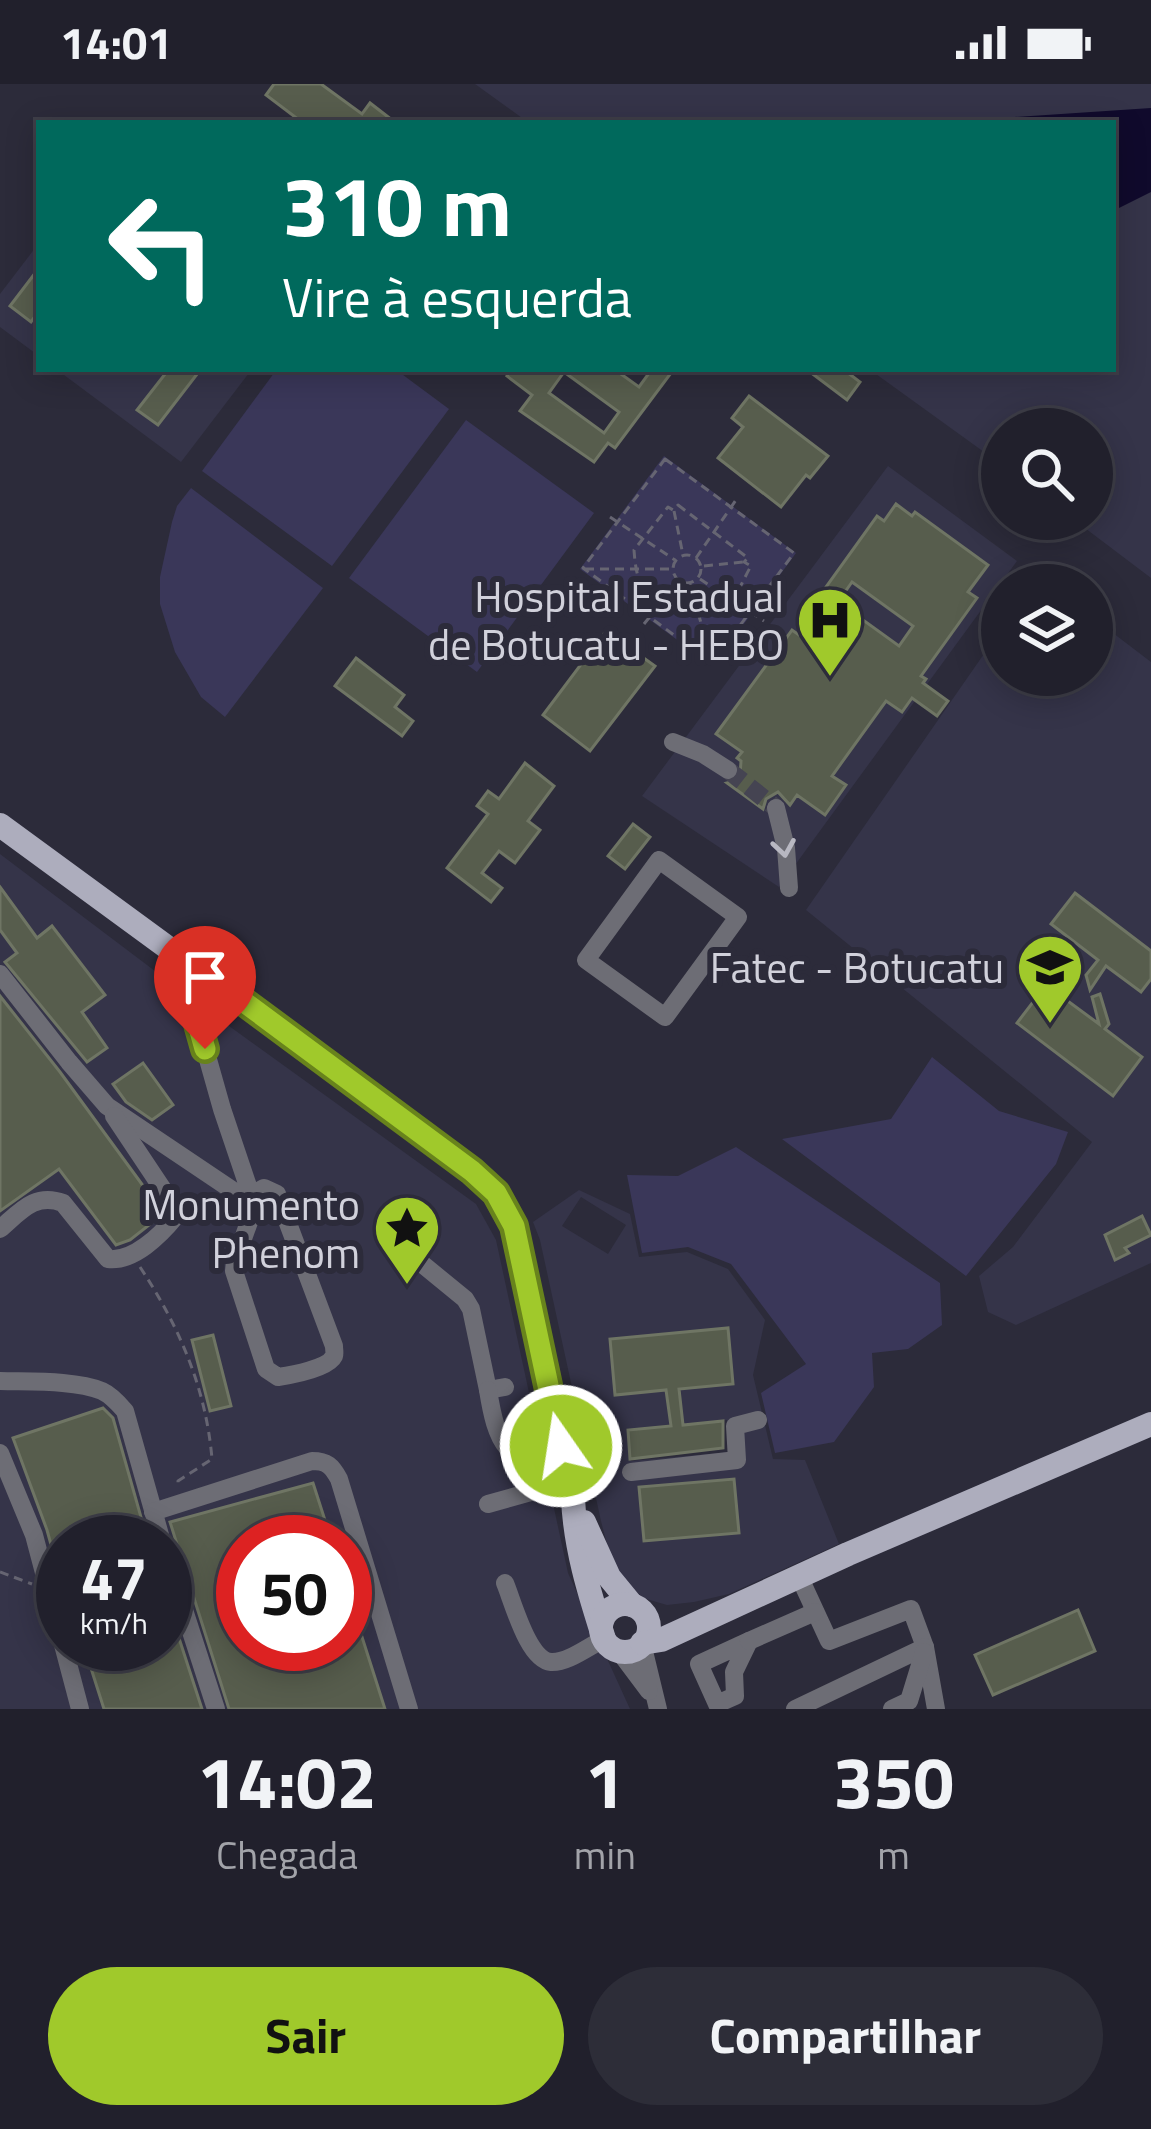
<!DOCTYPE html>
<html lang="pt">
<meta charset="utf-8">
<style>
:root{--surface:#21202c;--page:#2d2d38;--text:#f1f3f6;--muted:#a2a3a9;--line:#3e3e48;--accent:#a0c92b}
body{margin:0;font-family:"Titillium Web",sans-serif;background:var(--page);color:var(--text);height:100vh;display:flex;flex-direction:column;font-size:45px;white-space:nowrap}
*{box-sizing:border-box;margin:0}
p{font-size:39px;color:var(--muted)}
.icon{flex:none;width:66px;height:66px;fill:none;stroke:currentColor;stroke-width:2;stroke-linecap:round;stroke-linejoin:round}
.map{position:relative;height:1625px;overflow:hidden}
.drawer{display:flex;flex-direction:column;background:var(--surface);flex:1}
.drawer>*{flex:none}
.hud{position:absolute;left:36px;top:36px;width:1080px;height:252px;border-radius:0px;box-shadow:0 6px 30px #0003,0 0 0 3px var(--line);background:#00695c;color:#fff;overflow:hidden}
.controls{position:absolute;left:981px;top:324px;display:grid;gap:24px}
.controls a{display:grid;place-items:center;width:132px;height:132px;border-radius:50%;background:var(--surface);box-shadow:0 6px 30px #0003,0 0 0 3px var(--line);font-size:60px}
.speed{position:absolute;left:36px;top:1431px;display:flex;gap:24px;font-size:60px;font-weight:700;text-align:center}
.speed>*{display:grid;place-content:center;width:156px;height:156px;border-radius:50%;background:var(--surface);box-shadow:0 6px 30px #0003,0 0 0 3px var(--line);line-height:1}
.speed small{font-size:30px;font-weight:400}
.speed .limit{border:18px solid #d22;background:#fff;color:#111}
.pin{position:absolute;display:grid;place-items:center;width:102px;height:102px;color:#fff;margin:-123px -51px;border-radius:50% 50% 50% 0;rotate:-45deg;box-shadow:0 0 12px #0007}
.pin .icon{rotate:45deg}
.me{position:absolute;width:132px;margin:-66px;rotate:347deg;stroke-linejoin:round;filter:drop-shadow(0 0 9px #0008)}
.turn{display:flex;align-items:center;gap:42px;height:252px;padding:0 48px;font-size:54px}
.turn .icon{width:156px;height:156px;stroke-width:2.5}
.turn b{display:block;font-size:84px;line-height:102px}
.eta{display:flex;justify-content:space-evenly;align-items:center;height:204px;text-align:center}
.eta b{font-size:72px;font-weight:700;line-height:84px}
.cta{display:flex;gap:24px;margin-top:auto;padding:24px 48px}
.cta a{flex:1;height:138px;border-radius:72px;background:var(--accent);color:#111;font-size:48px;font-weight:700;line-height:138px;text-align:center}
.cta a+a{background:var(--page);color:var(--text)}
.status{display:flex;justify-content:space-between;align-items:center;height:84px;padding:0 60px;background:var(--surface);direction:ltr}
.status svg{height:33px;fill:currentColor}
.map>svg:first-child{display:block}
.built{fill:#353449;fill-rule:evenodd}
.green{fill:#3a3759}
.water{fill:#100a2c}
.building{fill:#575d4d;stroke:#6f7564;stroke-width:3;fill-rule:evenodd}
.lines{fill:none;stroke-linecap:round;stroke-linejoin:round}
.minor-tunnel{stroke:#454452;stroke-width:18;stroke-dasharray:18 9;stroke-linecap:butt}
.path{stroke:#666572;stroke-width:3;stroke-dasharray:9 6;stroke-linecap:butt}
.minor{stroke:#6d6d75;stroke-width:18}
.major{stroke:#adadbd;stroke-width:24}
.oneway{stroke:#b8b8c2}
.route-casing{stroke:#68831c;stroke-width:30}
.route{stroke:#a0c92b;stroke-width:21}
.labels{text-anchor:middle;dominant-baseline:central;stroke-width:12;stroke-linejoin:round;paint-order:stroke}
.poi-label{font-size:42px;fill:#d1d1db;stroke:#2c2b3a;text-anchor:end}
</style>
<div class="status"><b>14:01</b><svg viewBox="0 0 49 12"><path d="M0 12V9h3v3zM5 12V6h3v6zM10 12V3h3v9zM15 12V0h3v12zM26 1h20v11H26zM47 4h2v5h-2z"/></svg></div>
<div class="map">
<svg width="1151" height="1625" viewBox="0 0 1151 1625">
<rect width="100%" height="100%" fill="#2c2b3a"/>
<g class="built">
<polygon points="475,0 1151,0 1151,494 1073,435 1092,435 1092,345 1002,345 1002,381 869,285 1113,285 1113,39 529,39"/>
<polygon points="39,159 39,272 0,243 0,210"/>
<polygon points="56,285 252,285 181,378"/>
<polygon points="888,382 1017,477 779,803 642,712"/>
<polygon points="1092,533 1151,578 1151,1179 1016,1241 988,1228 979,1192 1013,1163 1092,1058 806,826 1002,544 1002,591 1092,591"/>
<path d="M0 770 200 921 476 1120 496 1156 568 1489 630 1625H0ZM63 1458H165V1560H63ZM243 1458H345V1560H243Z"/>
<path d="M579 1106 630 1130 639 1173 687 1168 728 1185 765 1236 753 1291 773 1375 805 1376 839 1460 729 1510 694 1518 667 1521 643 1514 626 1498 611 1476 601 1437 540 1156 533 1138ZM581 1113 626 1141 608 1170 562 1142ZM728 1244 733 1299 679 1305 683 1341 727 1336 730 1368 631 1377 628 1346 671 1342 666 1306 615 1311 610 1255Z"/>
</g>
<g class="green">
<polygon points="277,285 395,285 449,325 332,482 202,387"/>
<polygon points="466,336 594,429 477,588 349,494"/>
<polygon points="664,372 796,469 713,582 580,485"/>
<polygon points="191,404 323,504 225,633 201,613 175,568 160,520 160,493 172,438 177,422"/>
<polygon points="932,973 999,1027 1068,1048 1056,1080 966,1192 782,1055 891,1035"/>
<polygon points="736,1063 940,1199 942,1241 908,1265 872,1269 874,1303 834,1358 775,1369 761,1309 806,1280 731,1180 688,1163 642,1169 627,1091 678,1092"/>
</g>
<polygon class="water" points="1151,24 1151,108 1113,127 1113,39 952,39 947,33 1000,34"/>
<g class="building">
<polygon points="274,0 321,0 362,30 370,19 396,39 303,39 266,11"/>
<polygon points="39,184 39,227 31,238 10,222"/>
<polygon points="169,285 201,285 158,341 137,326"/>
<path d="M512 285H614L639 303 652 285H674L615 364 608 359 594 378 520 327 532 311 507 292ZM564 288 619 328 604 349 549 309Z"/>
<polygon points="806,285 843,285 860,298 847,316"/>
<polygon points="749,312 828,372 810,394 806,391 781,423 718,374 743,343 732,334"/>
<path d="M896 420 912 432 915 428 988 481 968 508 977 514 921 592 926 595 923 599 948 617 937 632 912 614 902 628 886 617 832 692 846 701 825 731 797 711 790 721 778 708 766 715 763 725 727 699 735 697 740 692 741 677 737 674 742 668 716 650 792 546 799 551 812 534 824 518 818 514 877 432 884 437ZM852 498 913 542 899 562 838 518Z"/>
<polygon points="606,547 655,582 590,667 543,631"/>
<polygon points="356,574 404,611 395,623 413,637 402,652 335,602"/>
<polygon points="525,679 554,702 528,737 540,746 515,779 499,767 482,789 502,804 491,818 447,784 488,730 477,722 488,707 499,715"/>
<polygon points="633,740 650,753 625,785 608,772"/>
<polygon points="0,803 37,854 52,842 105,911 82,928 107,964 87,978 5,878 17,869 0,846"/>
<polygon points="1075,809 1151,867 1151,895 1141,908 1106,882 1090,906 1086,891 1098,876 1051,840"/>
<polygon points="1046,901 1099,940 1092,913 1100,910 1109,940 1105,945 1142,973 1113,1012 1017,939"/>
<polygon points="0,912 60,988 160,1125 161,1129 153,1138 130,1156 116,1161 59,1085 0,1127"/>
<polygon points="143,979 173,1021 152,1036 126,1018 113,1000"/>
<polygon points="1142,1132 1151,1151 1125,1164 1129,1169 1115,1176 1105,1151"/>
<polygon points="728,1244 733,1300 679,1305 683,1341 723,1337 723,1364 630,1375 628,1346 671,1342 666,1306 615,1311 610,1255"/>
<polygon points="213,1251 231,1322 210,1327 192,1256"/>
<polygon points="103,1324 113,1334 148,1458 63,1458 61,1497 47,1446 13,1354"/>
<polygon points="734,1395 739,1449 644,1457 639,1403"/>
<polygon points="313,1399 332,1458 243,1458 243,1560 345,1560 345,1507 347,1506 385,1625 229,1625 170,1438"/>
<polygon points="1078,1526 1095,1567 993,1611 975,1571"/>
<polygon points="177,1548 202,1625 104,1625 89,1578 143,1560 165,1560 165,1552"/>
</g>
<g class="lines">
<polyline class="minor-tunnel" points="728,686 776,724"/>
<g class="path">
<polygon points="665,375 794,469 712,579 583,484"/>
<path d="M678 421 748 474 744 478 751 482C745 492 739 508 731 516 706 538 662 530 644 504 636 494 635 478 634 466L668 423 673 426Z"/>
<polyline points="674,427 683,471"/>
<polyline points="610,433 675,476"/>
<circle cx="687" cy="485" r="14"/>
<polyline points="696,474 736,416"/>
<polyline points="704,482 743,478"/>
<polyline points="585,485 674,485"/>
<polyline points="700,495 764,537"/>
<polyline points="690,500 712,578"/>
<polyline points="644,540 677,499"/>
<path d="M140 1183C179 1242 206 1304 212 1375L178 1397V1403"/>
<polyline points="0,1488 32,1500"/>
</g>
<g class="minor">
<polyline points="673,658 703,670 728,686"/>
<polyline points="776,724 786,764 789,804"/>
<polygon points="659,776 738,833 665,933 586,876"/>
<path d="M0 890 69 978 107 1022 235 1108 251 1111 264 1104 277 1110 334 1262C334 1266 335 1269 334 1272 328 1285 291 1291 278 1293L266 1285 234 1187 235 1177 254 1124 251 1111 222 1025 196 933 201 886"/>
<path d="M0 1145C20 1128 35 1108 63 1119L108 1175C133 1178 160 1152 176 1132L172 1119 114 1032"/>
<polyline points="396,1169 410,1170 465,1215 471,1225 488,1306 505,1303"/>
<path d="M0 1297C30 1298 75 1296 102 1307 111 1311 119 1320 125 1327L162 1458"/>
<path d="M488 1306C496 1356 506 1387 564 1374"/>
<polyline points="0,1369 34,1451 80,1625"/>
<polyline points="631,1388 737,1376 735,1342 758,1336"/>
<polyline points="488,1420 570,1397"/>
<path d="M153 1428 312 1377C327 1377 332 1382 339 1395L409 1625"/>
<polyline points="165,1467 216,1625"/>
<polyline points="799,1492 829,1557 911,1525 925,1563 936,1625"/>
<path d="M505 1499C513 1518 528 1576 551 1578 568 1579 589 1562 604 1555"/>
<polygon points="749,1557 734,1588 735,1612 717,1620 699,1580"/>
<polyline points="749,1557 815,1528"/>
<polyline points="642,1559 658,1625"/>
<polyline points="619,1567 649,1607"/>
<polyline points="795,1625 925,1563"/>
<polyline points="892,1625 909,1617 924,1568"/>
</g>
<g class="major">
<path d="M0 741 421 1049C458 1076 495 1099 514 1142L573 1414C575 1463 589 1508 604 1555"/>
<polyline points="584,1438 609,1493 632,1521"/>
<circle cx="625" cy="1544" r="24"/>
<polyline points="642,1559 661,1556 848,1470 1151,1340"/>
</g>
</g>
<defs><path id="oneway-chevron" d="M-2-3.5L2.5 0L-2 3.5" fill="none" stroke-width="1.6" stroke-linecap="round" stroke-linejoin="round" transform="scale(3)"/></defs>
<use class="oneway" href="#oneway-chevron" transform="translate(784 764) rotate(81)"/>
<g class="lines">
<defs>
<polyline id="route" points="205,965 196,933 201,886 472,1087 496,1109 514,1142 561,1362"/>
</defs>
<use href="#route" class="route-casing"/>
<use href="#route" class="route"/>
</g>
<defs>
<symbol id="hospital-pin" viewBox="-11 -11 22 30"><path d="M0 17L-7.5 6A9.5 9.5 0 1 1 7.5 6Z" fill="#a0c92b" stroke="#2c2b3a"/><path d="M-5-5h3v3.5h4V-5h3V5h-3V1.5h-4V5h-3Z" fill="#111"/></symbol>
<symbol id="university-pin" viewBox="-11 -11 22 30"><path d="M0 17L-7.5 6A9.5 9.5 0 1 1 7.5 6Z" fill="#a0c92b" stroke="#2c2b3a"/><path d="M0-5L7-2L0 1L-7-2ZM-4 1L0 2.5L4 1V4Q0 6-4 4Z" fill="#111"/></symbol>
<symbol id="sight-pin" viewBox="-11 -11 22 30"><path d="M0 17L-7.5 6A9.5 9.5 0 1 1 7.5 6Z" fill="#a0c92b" stroke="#2c2b3a"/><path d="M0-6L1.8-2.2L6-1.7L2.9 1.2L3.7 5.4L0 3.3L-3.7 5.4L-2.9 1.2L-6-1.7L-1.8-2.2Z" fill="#111"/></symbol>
</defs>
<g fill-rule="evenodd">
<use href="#hospital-pin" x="792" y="498" width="76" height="104"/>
<use href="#university-pin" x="1012" y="845" width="76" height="104"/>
<use href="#sight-pin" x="369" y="1106" width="76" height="104"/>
</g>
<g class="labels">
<g class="poi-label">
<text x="784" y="512">Hospital Estadual<tspan x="784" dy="48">de Botucatu - HEBO</tspan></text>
<text x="1004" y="883">Fatec - Botucatu</text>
<text x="360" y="1120">Monumento<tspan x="360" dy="48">Phenom</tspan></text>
</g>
</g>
</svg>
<div class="controls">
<a><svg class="icon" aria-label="search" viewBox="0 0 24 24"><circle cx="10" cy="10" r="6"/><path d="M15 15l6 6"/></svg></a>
<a><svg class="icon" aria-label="layers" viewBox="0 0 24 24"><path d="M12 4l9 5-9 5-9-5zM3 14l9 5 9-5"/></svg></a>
</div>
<div class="speed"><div>47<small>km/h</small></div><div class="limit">50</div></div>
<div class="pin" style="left:205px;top:965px;background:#d93025"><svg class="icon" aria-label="arrive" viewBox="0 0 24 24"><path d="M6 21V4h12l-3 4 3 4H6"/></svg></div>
<svg class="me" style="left:561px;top:1362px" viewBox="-20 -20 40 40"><circle r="17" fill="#a0c92b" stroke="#fff" stroke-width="3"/><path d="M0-11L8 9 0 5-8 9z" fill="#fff"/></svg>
<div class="hud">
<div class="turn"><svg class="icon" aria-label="left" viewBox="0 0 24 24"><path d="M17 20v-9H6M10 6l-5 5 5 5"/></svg><div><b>310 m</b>Vire à esquerda</div></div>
</div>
</div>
<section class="drawer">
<div class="eta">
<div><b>14:02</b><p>Chegada</p></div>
<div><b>1</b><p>min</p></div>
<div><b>350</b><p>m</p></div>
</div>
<div class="cta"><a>Sair</a><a>Compartilhar</a></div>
</section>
